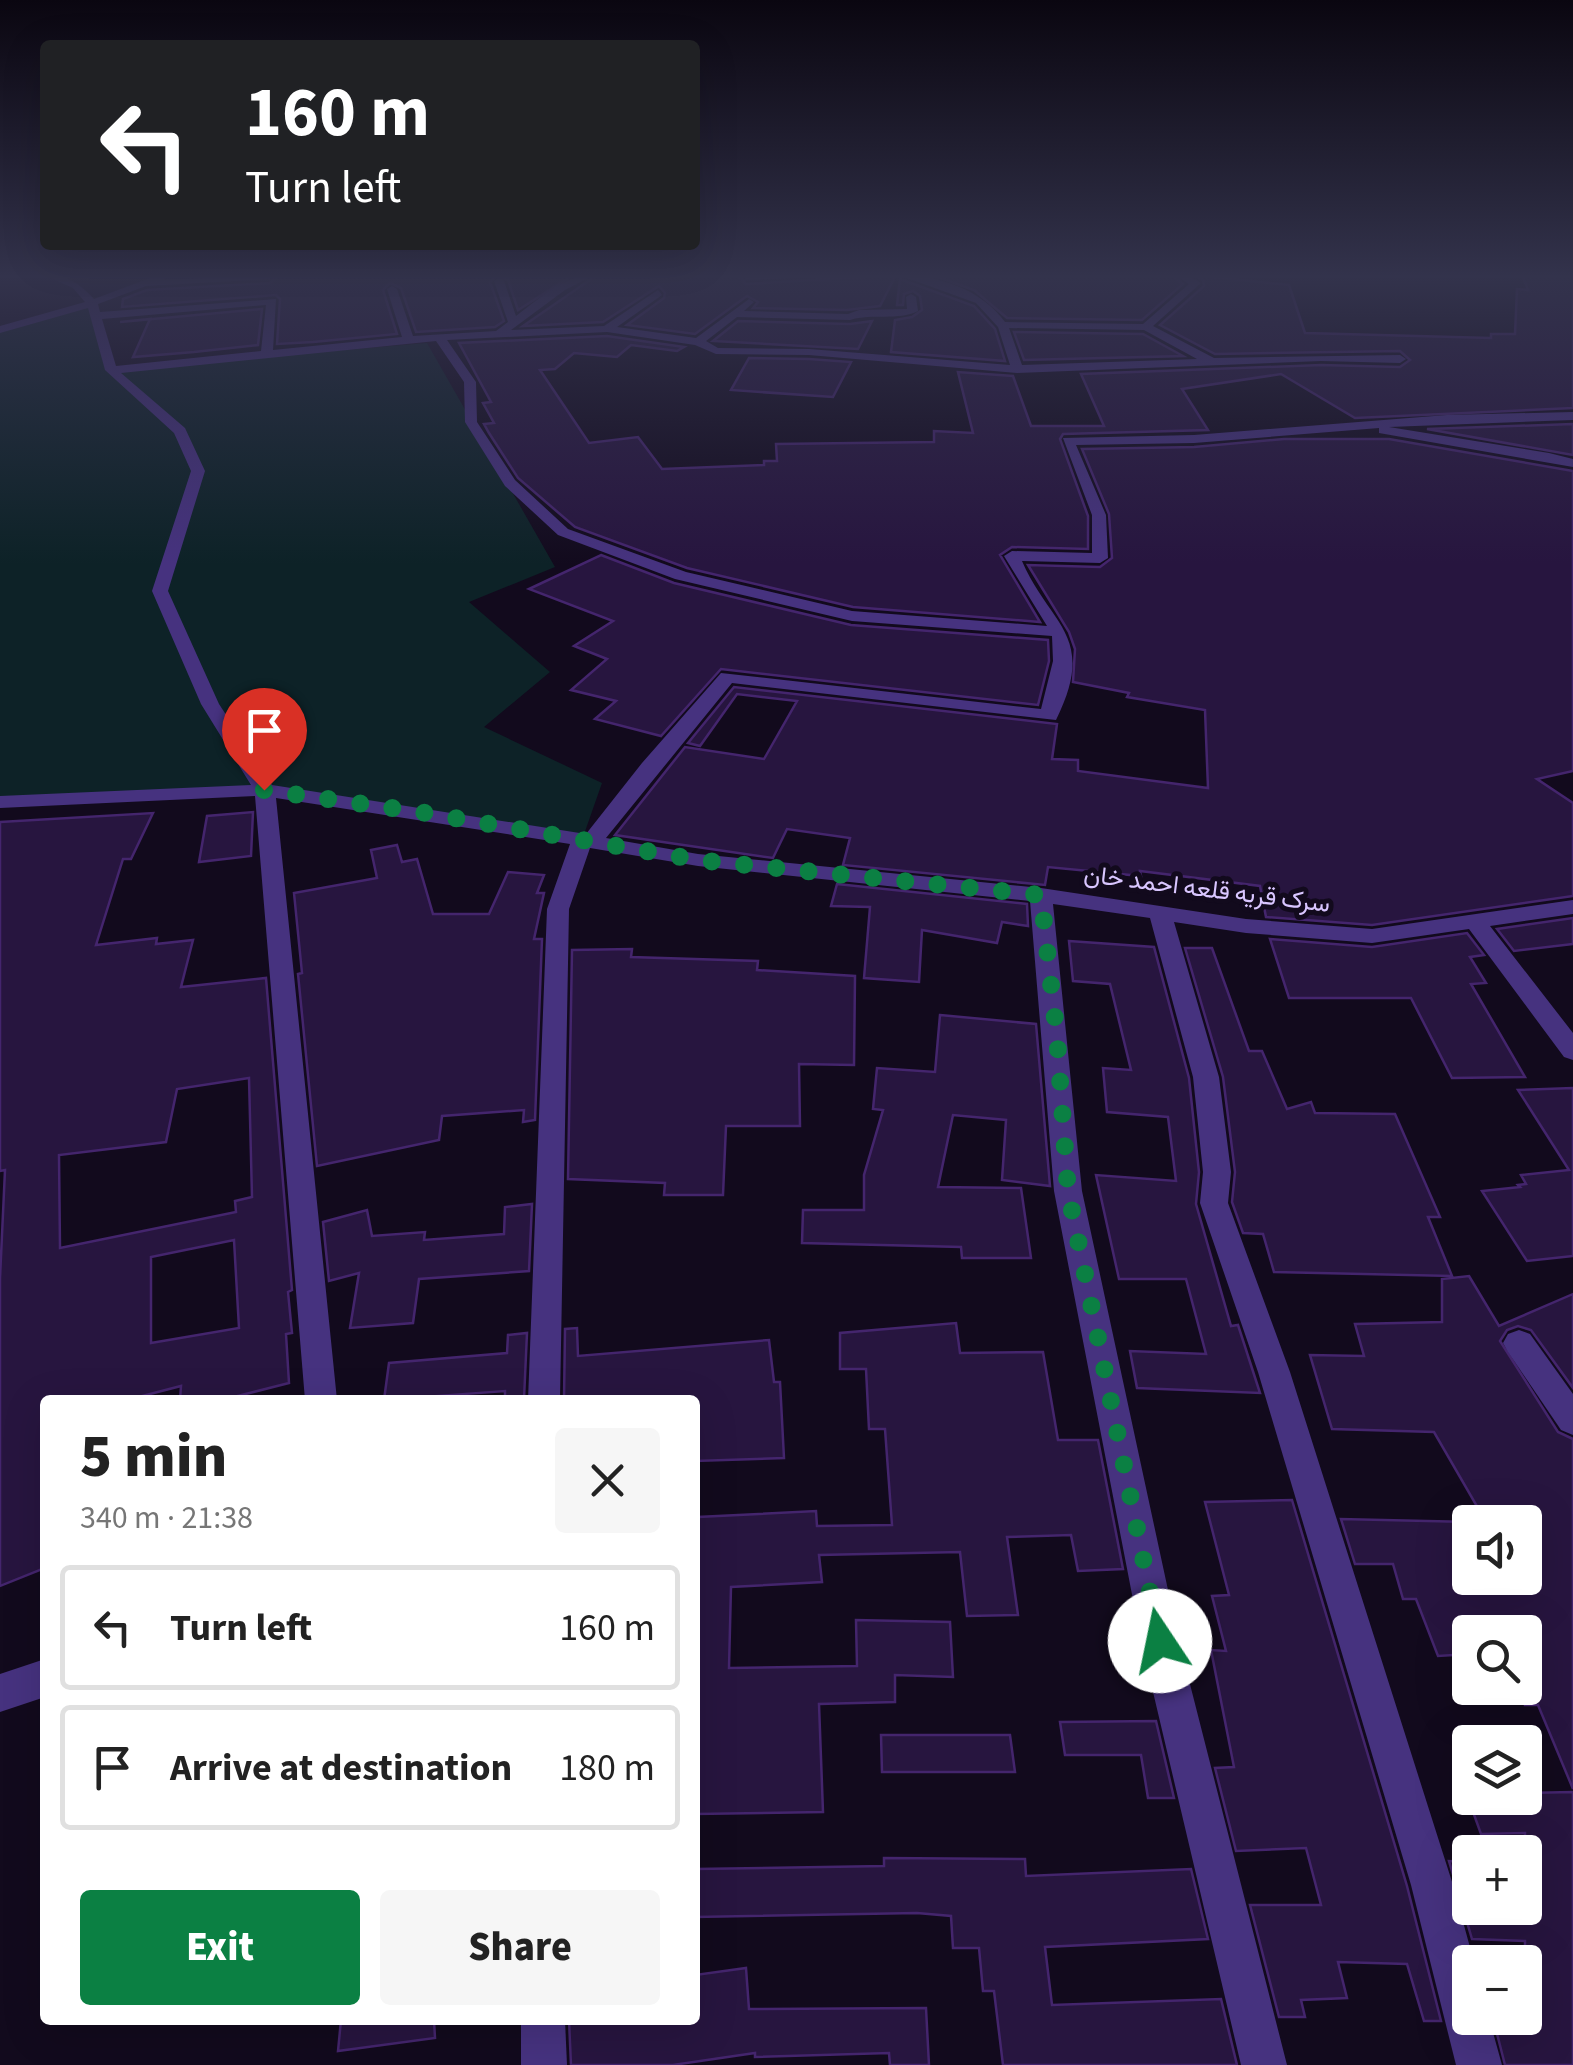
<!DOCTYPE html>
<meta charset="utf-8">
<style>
:root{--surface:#fff;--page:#f6f6f6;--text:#222;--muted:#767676;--line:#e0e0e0;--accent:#0b8043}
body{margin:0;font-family:"Source Sans 3",Vazirmatn,sans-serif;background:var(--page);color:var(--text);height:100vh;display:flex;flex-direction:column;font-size:38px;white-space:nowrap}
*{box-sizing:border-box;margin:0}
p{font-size:32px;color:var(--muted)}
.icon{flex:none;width:55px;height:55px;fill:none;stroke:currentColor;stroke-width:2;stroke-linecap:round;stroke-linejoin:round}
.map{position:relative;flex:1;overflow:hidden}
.side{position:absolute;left:40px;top:1395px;width:660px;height:630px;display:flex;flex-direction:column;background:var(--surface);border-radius:10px;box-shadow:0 10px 40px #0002}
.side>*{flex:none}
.guide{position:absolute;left:40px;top:40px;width:660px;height:210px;border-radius:10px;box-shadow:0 10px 40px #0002;background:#202124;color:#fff;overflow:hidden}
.tools{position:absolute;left:1452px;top:1505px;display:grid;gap:20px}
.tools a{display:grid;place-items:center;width:90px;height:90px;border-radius:10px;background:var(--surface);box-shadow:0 10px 40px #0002;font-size:50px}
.pin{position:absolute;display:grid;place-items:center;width:85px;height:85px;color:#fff;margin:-102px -42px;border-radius:50% 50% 50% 0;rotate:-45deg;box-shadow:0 0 10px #0007}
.pin .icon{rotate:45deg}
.me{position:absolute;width:110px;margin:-55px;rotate:349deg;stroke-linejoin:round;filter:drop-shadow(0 0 8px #0008)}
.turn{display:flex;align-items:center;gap:35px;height:210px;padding:0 40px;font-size:45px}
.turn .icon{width:130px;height:130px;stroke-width:2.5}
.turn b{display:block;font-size:70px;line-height:85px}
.round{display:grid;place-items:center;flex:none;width:105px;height:105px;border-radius:10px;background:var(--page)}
.overview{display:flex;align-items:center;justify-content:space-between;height:170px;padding:0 40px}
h1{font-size:60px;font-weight:800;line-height:75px}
.button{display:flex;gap:20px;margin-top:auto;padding:20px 40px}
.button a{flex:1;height:115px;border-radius:10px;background:var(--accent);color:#fff;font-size:40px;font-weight:800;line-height:115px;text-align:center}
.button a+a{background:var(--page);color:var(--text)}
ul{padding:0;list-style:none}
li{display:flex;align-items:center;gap:30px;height:125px;margin:0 20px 15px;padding:0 20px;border:5px solid var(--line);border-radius:10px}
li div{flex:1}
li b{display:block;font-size:38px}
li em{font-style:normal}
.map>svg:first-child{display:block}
.green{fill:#0d2227}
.building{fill:#27153f;stroke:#44256d;stroke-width:2.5;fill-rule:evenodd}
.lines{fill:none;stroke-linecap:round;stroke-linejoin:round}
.minor{fill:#46327f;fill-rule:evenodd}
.route{stroke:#0b8043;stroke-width:18;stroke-dasharray:0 32.4}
.labels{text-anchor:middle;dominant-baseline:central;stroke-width:10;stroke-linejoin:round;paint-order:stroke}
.street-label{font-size:25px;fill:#d9c6ff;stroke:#120a1d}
</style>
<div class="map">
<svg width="1573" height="2065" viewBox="0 0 1573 2065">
<rect width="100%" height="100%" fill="#120a1d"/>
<polygon class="green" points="92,303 112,370 427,343 555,567 469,602 550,672 484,727 602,783 582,840 265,790 0,802 0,330"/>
<g class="building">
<polygon points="278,275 573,275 518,310 508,280 497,275 490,282 504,321 495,327 416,332 401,288 390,283 383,290 397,334 313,342 277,344 280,299 276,295 122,307 123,299 147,290 270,283"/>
<polygon points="597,275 738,275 746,284 896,275 880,306 847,310 753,308 758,302 747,296 695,334 627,325 664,298 665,293 659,286 603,322 523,326"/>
<polygon points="932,275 1172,275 1183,284 1142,320 1007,318 974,290"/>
<polygon points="1194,275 1289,285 1305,333 1491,338 1491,334 1515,334 1517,289 1528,290 1522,275 1573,275 1573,408 1355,418 1281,374 1182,389 1208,430 1063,434 1060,439 1088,516 1088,549 1012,547 1000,555 1040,622 853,607 687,568 575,527 518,478 489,433 484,424 494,423 483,403 491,402 459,343 607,336 684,347 677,351 631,345 617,357 574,353 555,369 540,370 589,443 638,437 662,469 764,465 764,461 777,461 776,444 934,442 934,431 973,433 958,372 1013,376 1031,426 1104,426 1081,374 1321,365 1400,367 1410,360 1400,351 1215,354 1160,325 1204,286 1203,280"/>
<polygon points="900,279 974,306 995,329 1005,361 891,352 895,320 912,317 922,310 920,296 913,291 904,294 903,305 897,305"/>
<polygon points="262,309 258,345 194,352 133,357 150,319 120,322"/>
<polygon points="738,321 850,324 872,321 858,349 713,341"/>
<polygon points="1014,332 1143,334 1183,356 1024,360"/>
<polygon points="749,358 809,359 851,362 833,397 731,390"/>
<polygon points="1573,424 1573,455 1427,429"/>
<polygon points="1284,439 1389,439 1573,471 1573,771 1537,779 1573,803 1573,896 1372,925 1266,917 1260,886 1140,871 1141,876 1048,867 1045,885 843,865 850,838 787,829 773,858 615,835 685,747 764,759 797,701 737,694 700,746 688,743 734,687 1057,724 1052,759 1078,760 1078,771 1208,788 1205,710 1127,697 1129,693 1073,682 1075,649 1069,632 1028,565 1100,567 1112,558 1109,514 1082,449 1194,447"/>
<polygon points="601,555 674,583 851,625 1048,640 1049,661 1038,705 721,669 661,736 595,719 616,701 571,690 607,659 574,646 613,621 529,589"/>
<polygon points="253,812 251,856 199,862 207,816"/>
<path d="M153 813 131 859H123L96 945 157 938 156 944 193 940 181 987 266 978 292 1290 288 1292 292 1333 286 1334 289 1383 222 1400H180L181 1386 127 1400H45V1568L0 1586V1278L5 1170 0 1171V822ZM249 1078 252 1197 235 1201 236 1212 60 1248 59 1155 166 1142 177 1089ZM234 1240 239 1328 151 1343V1257Z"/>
<polygon points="397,845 402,862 417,859 433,914 489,914 508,872 544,875 537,893 544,893 534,939 542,939 535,1120 523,1122 524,1110 442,1116 439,1140 317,1166 298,974 302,973 294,893 377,878 371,850"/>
<polygon points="837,884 1027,904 1028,926 1002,922 997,943 922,930 919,982 864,978 870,907 831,906"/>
<polygon points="1573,918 1573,944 1514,951 1497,929"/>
<polygon points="1467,933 1484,955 1470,957 1486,983 1471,984 1525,1077 1452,1078 1411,998 1289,998 1270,939 1372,947"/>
<polygon points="1069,941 1154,947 1189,1078 1199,1172 1196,1204 1231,1326 1238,1325 1260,1393 1137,1388 1130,1351 1206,1354 1186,1279 1119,1279 1096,1175 1176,1181 1168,1117 1107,1112 1103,1068 1131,1070 1110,984 1073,981"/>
<polygon points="1185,948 1212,948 1249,1051 1262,1051 1287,1109 1311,1102 1315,1113 1395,1114 1440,1217 1428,1217 1452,1276 1274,1272 1263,1234 1243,1233 1232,1202 1235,1172 1223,1077"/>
<polygon points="632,949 631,957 758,961 757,970 855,976 854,1065 799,1064 800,1126 726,1126 723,1195 664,1195 665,1183 568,1179 572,950"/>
<polygon points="940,1015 1036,1024 1050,1186 1002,1180 1006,1120 953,1115 938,1187 1021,1188 1031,1258 962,1258 961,1247 802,1243 803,1210 864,1210 864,1175 883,1110 873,1109 877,1068 935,1072"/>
<polygon points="1573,1088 1573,1256 1527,1261 1482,1191 1520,1187 1518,1185 1526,1184 1521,1175 1569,1170 1518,1090"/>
<polygon points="532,1204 529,1271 419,1279 413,1323 350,1328 359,1273 329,1281 323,1222 367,1210 372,1236 425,1232 424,1240 504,1234 505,1207"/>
<polygon points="1469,1276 1499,1326 1573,1294 1573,1388 1531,1330 1518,1326 1507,1330 1500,1341 1558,1432 1573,1439 1573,1789 1538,1705 1525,1705 1525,1632 1470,1632 1470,1654 1438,1656 1416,1599 1403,1599 1393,1564 1355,1564 1341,1519 1470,1522 1470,1578 1525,1578 1525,1522 1486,1522 1434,1432 1332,1429 1310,1355 1364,1356 1355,1324 1442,1322 1442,1279"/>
<polygon points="956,1323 960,1353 1043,1352 1058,1440 1098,1440 1123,1569 1078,1571 1071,1535 1007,1537 1018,1615 967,1616 960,1552 819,1555 822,1582 731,1587 729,1668 857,1666 856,1620 950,1622 953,1677 895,1675 895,1702 819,1704 823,1812 695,1814 698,1517 816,1511 817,1526 892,1525 885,1429 869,1429 866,1369 840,1369 840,1333"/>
<polygon points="577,1328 578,1356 769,1340 774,1382 780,1382 784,1458 695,1461 695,1400 564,1400 565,1329"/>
<polygon points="527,1333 524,1399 505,1400 505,1391 384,1400 389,1363 507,1353 508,1335"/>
<polygon points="1292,1500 1407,1886 1441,2021 1424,2021 1407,1964 1338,1962 1347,1998 1301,2000 1305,2017 1279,2017 1250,1905 1321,1905 1306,1848 1236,1851 1215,1768 1234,1767 1211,1650 1226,1651 1212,1596 1229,1595 1205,1502"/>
<polygon points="1156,1721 1174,1798 1148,1798 1141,1755 1065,1755 1060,1722"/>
<polygon points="881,1735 1010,1735 1015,1772 882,1772"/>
<polygon points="1573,1792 1573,2065 1505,2065 1493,2018 1525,2018 1525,1941 1472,1939 1449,1861 1470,1862 1470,1908 1525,1908 1525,1833 1481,1834 1468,1798 1525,1798 1525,1793"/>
<polygon points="884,1858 1025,1859 1026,1876 1191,1869 1208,1939 1045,1947 1052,2005 1221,1999 1237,2065 1003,2065 994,1991 983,1991 979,1948 953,1948 951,1916 917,1913 695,1917 695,1869 884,1866"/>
<polygon points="746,1968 749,2009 926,2008 929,2065 890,2065 889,2053 755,2057 755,2053 673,2065 571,2065 569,2020 695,2020 695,1975"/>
<polygon points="341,2020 434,2020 435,2038 338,2051"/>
</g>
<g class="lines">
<g class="minor">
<path d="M44 275C65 274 80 283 94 299L158 275H171L162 280 274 275 270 279 146 286 98 304 100 312 276 299 273 350 402 337 387 289 392 286 397 289 413 336 496 331 508 322 494 281 499 278 504 281 516 316C539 299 565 274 594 275L565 290 511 330 604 326 658 290 662 295 617 327 696 338 749 299 754 302 744 311 848 314 859 310 907 309 906 297 911 294 916 297 918 311C898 321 872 313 850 320L737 317 706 341 718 348 809 349 1010 365 998 327 976 303 899 275C939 275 982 290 1005 322L1143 324 1189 284 1175 275H1187L1201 283 1153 326 1214 358 1400 355 1406 359 1400 363 1321 361 1017 373 809 355 716 354 695 345 607 332 447 340 476 382 477 422 515 480 568 529 686 572 852 611 1047 626 1004 556 1012 551 1092 553V515L1063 438 1194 435 1447 415 1573 412V420L1389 427 1549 453 1573 459V467L1379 433V428L1194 443 1076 445 1106 515 1108 558 1100 563 1022 561C1050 626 1098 635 1056 720L732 683 606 838 698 854 1041 888 1246 919 1372 929 1573 900V914L1490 926 1573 1033V1060L1564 1057 1469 929 1372 943 1246 933 1174 922 1219 1077 1231 1172 1228 1203 1290 1372 1453 1885 1474 1962H1470V2018H1489L1502 2065H1456L1411 1885 1258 1372 1200 1203 1203 1172 1193 1077 1150 918 1053 904 1082 1191 1179 1641 1287 2065H1241L1141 1641 1054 1191 1030 901 698 866 590 848 569 909 560 1400H528L547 909 570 844 276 798 337 1400H305L255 796 0 808V796L251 785 201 704 152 591 191 471 174 433 105 370 88 308 0 333V326L85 302 73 288ZM266 305 261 351 116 366 102 319ZM1009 328 1144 330 1197 359 1022 365ZM436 341 464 382 465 422 505 486 558 535 675 579 852 621 1052 636 1053 661 1041 709 721 673 642 763 586 834 272 785 219 704 168 591 205 471 185 428 121 373Z"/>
<polygon points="742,275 871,275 746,280"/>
<polygon points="1519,1330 1530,1334 1573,1394 1573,1435 1561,1430 1508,1352 1503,1343 1508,1334"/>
<polygon points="45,1659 45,1697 0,1712 0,1674"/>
<polygon points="521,2020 565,2020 567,2065 521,2065"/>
</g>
</g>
<linearGradient id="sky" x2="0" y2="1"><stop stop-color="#0a0610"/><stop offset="0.49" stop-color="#33334c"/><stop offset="1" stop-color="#33334c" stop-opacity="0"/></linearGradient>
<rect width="1573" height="564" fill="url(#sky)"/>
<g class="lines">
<polyline class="route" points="264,790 420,812 698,860 1041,895 1057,1037 1068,1191 1160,1641"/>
</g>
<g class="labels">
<g class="street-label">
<text transform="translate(1207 889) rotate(7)">سرک قریه قلعه احمد خان</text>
</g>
</g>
</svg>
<div class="tools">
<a><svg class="icon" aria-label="sound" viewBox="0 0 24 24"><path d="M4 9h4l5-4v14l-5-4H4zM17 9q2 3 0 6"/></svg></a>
<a><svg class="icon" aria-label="search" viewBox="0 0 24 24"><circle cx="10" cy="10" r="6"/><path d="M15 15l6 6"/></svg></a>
<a><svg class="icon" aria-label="layers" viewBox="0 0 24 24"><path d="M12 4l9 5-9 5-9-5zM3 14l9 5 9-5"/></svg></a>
<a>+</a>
<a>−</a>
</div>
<div class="pin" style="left:264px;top:790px;background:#d93025"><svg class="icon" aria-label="arrive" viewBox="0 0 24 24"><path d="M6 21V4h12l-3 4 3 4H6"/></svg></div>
<svg class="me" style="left:1160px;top:1641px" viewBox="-20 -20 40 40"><circle r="19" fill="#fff"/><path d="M0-13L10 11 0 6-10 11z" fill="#0b8043"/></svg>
<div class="guide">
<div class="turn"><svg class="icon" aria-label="left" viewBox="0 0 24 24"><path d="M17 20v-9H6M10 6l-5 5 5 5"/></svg><div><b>160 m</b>Turn left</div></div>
</div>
<section class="side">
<div class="overview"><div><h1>5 min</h1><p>340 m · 21:38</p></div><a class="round"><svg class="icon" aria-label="close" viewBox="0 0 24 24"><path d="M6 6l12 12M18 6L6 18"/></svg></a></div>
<ul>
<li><svg class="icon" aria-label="left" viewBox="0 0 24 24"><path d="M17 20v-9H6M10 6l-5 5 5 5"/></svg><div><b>Turn left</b></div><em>160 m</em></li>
<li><svg class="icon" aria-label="arrive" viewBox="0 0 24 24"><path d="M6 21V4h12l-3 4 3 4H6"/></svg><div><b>Arrive at destination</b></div><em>180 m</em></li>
</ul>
<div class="button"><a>Exit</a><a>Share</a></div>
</section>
</div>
